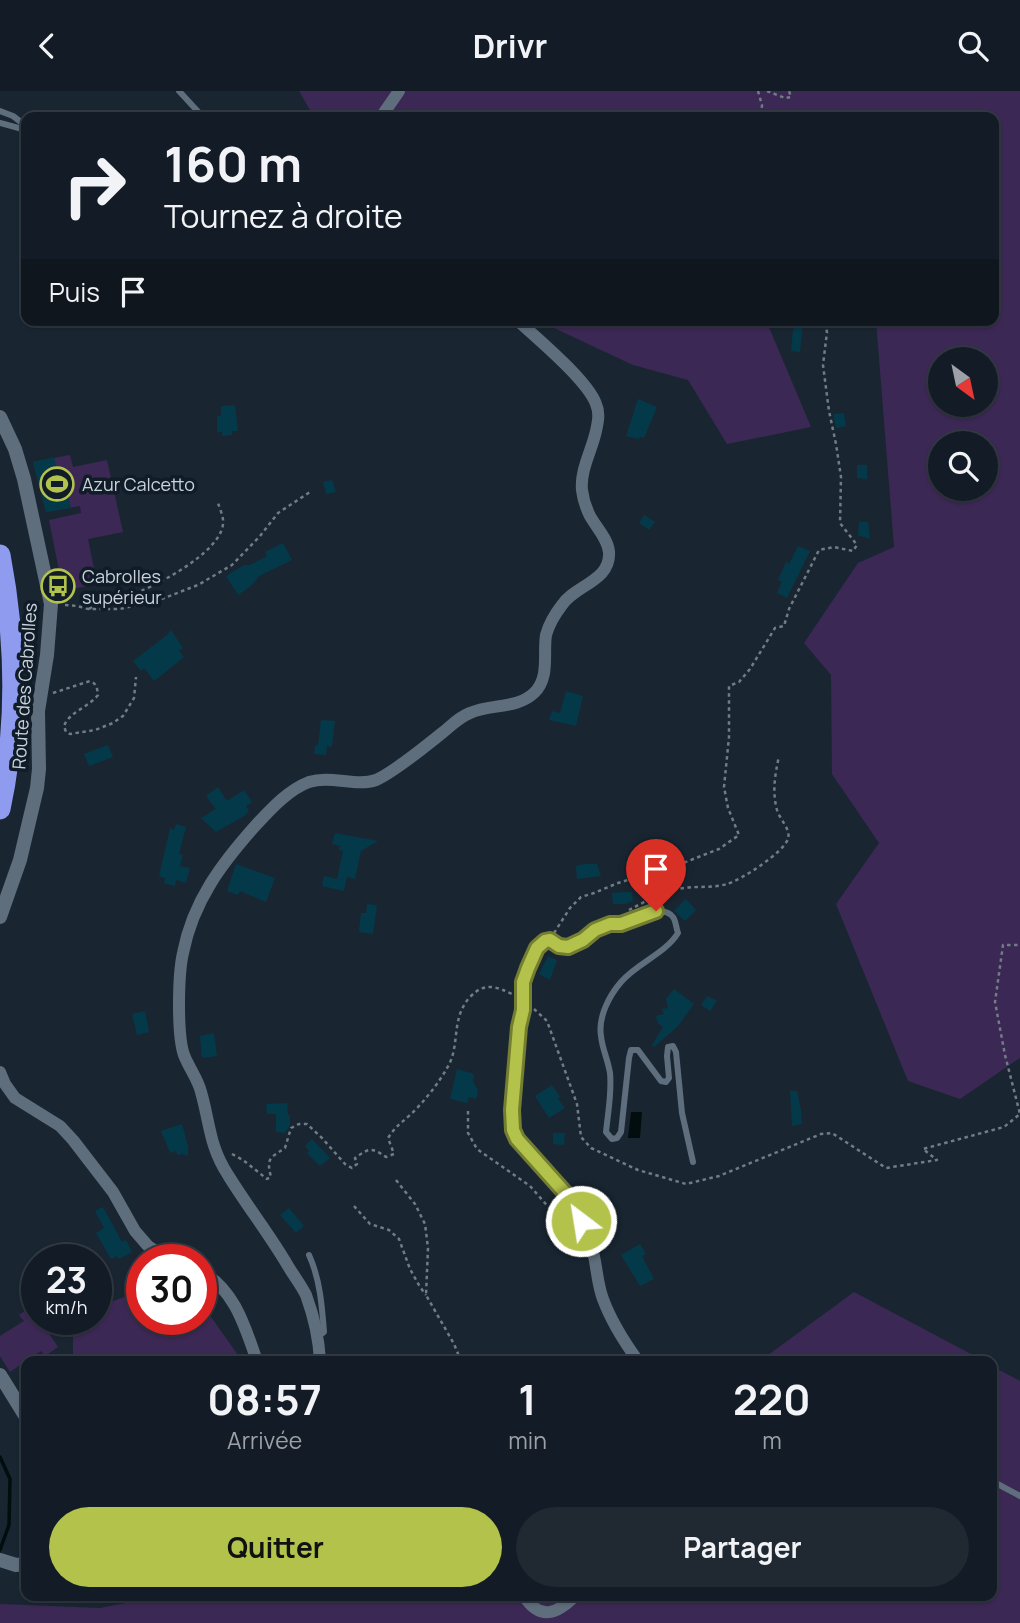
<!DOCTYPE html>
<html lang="fr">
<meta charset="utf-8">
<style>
:root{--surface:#131c26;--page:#202932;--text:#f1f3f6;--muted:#9da1a7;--line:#323a43;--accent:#b3c24b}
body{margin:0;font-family:Manrope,sans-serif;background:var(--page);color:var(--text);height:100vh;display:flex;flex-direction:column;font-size:26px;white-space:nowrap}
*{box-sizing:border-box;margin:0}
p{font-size:23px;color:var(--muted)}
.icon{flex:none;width:38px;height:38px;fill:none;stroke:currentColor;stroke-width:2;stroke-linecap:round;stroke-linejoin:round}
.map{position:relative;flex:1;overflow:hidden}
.details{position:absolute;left:21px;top:1265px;width:976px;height:245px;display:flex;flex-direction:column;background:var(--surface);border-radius:14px;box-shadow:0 2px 5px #0004,0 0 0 2px var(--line)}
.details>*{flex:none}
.guide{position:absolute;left:21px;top:21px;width:978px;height:214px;border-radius:14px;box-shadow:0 2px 5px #0004,0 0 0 2px var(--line);background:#131c26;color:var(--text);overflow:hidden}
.needle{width:46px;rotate:147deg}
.controls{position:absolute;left:928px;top:256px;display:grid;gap:14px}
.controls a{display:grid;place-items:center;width:70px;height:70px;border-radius:50%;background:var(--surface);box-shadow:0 2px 5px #0004,0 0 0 2px var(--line);font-size:35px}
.speed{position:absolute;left:21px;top:1153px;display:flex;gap:14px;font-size:35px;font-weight:700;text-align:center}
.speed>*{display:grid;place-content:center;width:91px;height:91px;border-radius:50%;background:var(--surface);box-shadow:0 2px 5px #0004,0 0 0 2px var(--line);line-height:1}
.speed small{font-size:18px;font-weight:400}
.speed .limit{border:10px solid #d22;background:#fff;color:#111}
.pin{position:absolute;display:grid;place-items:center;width:60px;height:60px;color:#fff;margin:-72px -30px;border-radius:50% 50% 50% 0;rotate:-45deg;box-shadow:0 0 7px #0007}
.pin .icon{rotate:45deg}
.me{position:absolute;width:77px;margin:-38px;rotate:329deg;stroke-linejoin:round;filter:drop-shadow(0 0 5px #0008)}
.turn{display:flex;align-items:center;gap:24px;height:147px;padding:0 28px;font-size:32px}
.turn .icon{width:91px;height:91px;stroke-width:2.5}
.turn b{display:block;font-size:49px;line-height:60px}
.then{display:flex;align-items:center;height:66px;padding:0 28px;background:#0003;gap:14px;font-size:26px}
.eta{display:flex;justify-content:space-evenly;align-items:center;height:119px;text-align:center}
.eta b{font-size:42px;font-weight:700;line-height:49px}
.button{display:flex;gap:14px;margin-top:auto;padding:14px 28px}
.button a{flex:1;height:80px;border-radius:42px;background:var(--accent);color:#111;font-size:28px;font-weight:700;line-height:80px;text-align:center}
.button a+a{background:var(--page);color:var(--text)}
header{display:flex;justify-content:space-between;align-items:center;height:91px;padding:0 28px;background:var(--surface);font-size:32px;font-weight:700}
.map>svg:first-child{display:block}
.green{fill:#3c2854;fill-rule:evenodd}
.water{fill:#020d0d}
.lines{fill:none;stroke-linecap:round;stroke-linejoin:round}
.stream{stroke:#020d0d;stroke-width:3.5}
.building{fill:#043949}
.path{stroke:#717c86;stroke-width:2.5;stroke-dasharray:3.5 3.5;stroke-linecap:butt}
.service{stroke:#5f6e7d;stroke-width:6}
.minor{stroke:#5f6e7d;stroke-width:12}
.tertiary{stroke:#5f6e7d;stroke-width:14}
.motorway{stroke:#8e9bef;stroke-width:21}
.route-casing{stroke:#747e31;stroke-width:18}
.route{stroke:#b3c24b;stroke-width:12}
.labels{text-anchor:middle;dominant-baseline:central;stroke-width:7;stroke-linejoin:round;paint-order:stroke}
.poi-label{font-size:18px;fill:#cad3db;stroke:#101c28;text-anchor:start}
.street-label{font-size:18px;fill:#cad3db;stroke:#101c28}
</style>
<header><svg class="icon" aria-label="back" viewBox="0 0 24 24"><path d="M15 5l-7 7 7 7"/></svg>Drivr<svg class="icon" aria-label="search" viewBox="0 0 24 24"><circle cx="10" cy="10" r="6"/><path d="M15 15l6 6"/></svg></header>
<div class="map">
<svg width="1020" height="1532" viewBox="0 0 1020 1532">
<rect width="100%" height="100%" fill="#192632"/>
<g class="green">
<path d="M299 0H1020V967L960 1008 908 990 836 813 879 752 832 683 831 584 804 552 858 472 894 456 876 229H994V26H314ZM940 268H985V313H940ZM940 352H985V397H940Z"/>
<polygon points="537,229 771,229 768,234 811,336 727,353 688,289 633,274"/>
<polygon points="70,364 73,376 107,369 123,441 88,448 97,493 63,500 49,429 81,422 80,415 46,421 33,371"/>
<polygon points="142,1200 142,1228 201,1228 201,1212 238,1264 247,1270 57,1270 73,1263 73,1229 96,1228 96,1216"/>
<polygon points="854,1201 984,1270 760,1270"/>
<polygon points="32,1215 37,1223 37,1228 40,1229 58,1256 45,1265 41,1260 10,1281 0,1265 0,1245 24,1230 19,1224"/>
<polygon points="992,1275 1020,1290 1020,1532 0,1532 0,1513 100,1517 161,1505 992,1505"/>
</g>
<polygon class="water" points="631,1021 642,1021 640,1047 628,1047"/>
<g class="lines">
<polyline class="stream" points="0,1366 10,1388 9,1434 0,1459"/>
</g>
<g class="building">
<polygon points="794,229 803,229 800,261 791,260"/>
<polygon points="638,308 657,316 644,347 640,346 639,348 626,345"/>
<polygon points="235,314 238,340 232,340 232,344 222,345 222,341 217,341 217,325 221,325 221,315"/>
<polygon points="844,322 846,335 836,337 833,323"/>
<polygon points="54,366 63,405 68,404 71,417 46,421 33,371"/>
<polygon points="857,374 867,374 867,388 857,387"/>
<polygon points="332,389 336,401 326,403 323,391"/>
<polygon points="644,424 655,431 649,439 639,432"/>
<polygon points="859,431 868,431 870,448 858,444"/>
<polygon points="283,452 292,469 259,485 252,494 238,504 226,485 244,474 250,474 267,465 265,461"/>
<polygon points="798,455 810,460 787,507 777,502 782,491 778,489 786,471 789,473"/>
<polygon points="171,539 183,557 179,560 184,566 154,590 144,577 141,580 133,570 167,544"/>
<polygon points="566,600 583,605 576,635 549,629 552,620 560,622"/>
<polygon points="321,629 335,630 332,656 327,655 326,664 314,663 315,655 318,654"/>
<polygon points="108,654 113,666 89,675 84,663"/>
<polygon points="218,696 227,710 244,699 252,711 246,715 249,720 244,725 216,741 201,727 216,718 206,705"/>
<polygon points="176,733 186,736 179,763 183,764 180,775 190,777 186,792 176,789 175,795 164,792 165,787 159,785 170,737 174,739"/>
<polygon points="335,742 378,750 361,760 355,788 347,786 344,800 322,795 324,785 337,788 343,760 339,759 340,755 332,753"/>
<polygon points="236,773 275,787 266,811 240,800 238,804 227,800"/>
<polygon points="584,773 597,773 601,785 577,788 576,775"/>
<polygon points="624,801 632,801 633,810 625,813 613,813 612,802"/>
<polygon points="686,808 696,819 685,830 674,820"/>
<polygon points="367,813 377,814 373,843 359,841 361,822 366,822"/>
<polygon points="548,865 557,869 550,889 539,883"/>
<polygon points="674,898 694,913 677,936 654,956 652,954 663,936 658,932 656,925 664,923 662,918 668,917 666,908"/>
<polygon points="707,905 717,910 710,920 701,914"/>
<polygon points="145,920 149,941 137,944 132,923"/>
<polygon points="214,942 217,965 202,967 200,945"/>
<polygon points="457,978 474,983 473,990 478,999 476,1008 469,1006 467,1012 450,1008"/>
<polygon points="552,994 560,1006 558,1008 565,1017 549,1027 535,1005"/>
<polygon points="790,1000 797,1000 802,1024 801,1025 802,1033 792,1035"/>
<polygon points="287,1012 288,1024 290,1024 290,1034 285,1042 276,1041 276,1023 267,1023 266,1013"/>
<polygon points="182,1033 188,1055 188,1065 182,1063 177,1064 176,1060 170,1062 161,1040"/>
<polygon points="553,1042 565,1042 564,1054 553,1053"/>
<polygon points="312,1048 330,1067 320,1075 307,1062 309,1060 305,1055"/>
<polygon points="103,1116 122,1151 126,1149 132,1161 119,1168 117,1165 111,1168 96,1142 104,1137 95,1120"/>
<polygon points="289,1117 304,1135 296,1142 280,1124"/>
<polygon points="640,1153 646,1163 642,1165 654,1188 640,1195 621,1164"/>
</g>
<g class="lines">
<g class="path">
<polyline points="758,0 762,14 761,26"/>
<polyline points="767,0 785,7 791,6 789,0"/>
<polyline points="65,514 77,515 89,518 120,518 159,509 198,494 232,474 260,445 278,422 310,401"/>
<path d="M89 518C99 510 113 510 125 506 151 498 220 463 223 433 224 427 220 418 218 412"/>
<path d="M53 602 90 590C97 593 97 597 98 604 89 616 69 621 64 635L66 641 70 643 95 639 113 632 123 625 134 607 136 586"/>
<path d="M629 819C646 810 665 799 684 797 699 795 713 797 727 793 741 789 783 762 788 748 791 738 780 729 777 719 772 700 775 684 779 665"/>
<polyline points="554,842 570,817 581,806 594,802 618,792 683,772 719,758 739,744 728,717 724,696 729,646 729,595 739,591 750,578 775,537 784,535 789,518 819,459 834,456 853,460 857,454 840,432 841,386 836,353 829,320 823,274 827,241 824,229"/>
<polyline points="534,918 547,930 577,1013 581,1046 591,1057 638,1079 686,1093 719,1085 821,1043 832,1042 886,1077 937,1069 923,1058 1004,1036 1020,1023 1005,964 995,911 1003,854 1020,854"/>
<polyline points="468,1020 468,1042 477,1058 530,1095 551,1119 578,1157"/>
<path d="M232 1063 243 1069 267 1088 271 1086C266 1067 270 1067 285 1057L291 1037 299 1033H307L322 1047 345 1073 352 1077 357 1073 355 1067C369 1057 371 1056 386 1066L394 1063 388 1047C396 1035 400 1033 410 1024 424 1011 438 993 447 977 461 955 450 928 470 906 485 890 497 896 514 904"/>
<polyline points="396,1089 415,1113 425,1133 428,1157 426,1204 454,1253 461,1270"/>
<polyline points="354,1115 370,1133 389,1139 399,1148 410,1178 420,1196 426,1204"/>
</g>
<g class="service">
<polyline points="179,0 203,26"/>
<polyline points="0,20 13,25 26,35"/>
<polyline points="0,32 26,39"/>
<path d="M523 919C524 910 522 900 524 891 526 876 535 853 550 849 555 853 559 856 565 856 576 855 585 846 594 840 603 835 611 835 621 833 634 830 661 811 673 826 676 830 676 837 678 842 665 863 637 872 621 891 609 905 598 926 601 945 602 957 608 969 610 982 612 1001 608 1021 606 1041L612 1048 617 1047 621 1041 629 967 631 959H638L661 990 666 991 669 987 667 965 668 956 673 955 676 961 682 1022 693 1071"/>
<path d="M309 1164C320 1188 322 1215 324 1241L317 1246"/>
<polyline points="992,1390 1020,1405"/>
</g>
<g class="minor">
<polyline points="381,26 399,0"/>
<path d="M523 919 519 936 512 1019 513 1039 517 1048C546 1080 575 1110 590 1150 597 1169 596 1190 603 1208 611 1230 625 1252 638 1270"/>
<polyline points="0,981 5,993 15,1007 60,1035 73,1049 113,1101 135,1140 148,1155 162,1164 178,1169"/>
<path d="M201 1180C235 1199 245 1236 257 1270"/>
<path d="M320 1270C319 1248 314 1226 306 1204 301 1194 294 1185 288 1175 270 1144 247 1115 228 1084 209 1055 210 1032 201 1001 198 988 189 977 184 964 177 944 178 884 183 862 193 810 222 772 256 734 271 718 288 699 309 691 331 684 356 696 376 689 394 681 426 655 442 642 451 635 459 626 470 622 490 613 517 618 534 602 550 587 543 563 546 544 549 533 555 523 562 514 575 494 611 490 609 461 608 448 596 436 590 425 586 417 583 408 582 399 580 379 592 359 596 340 598 331 600 322 596 313 588 290 537 247 517 229"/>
<path d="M524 1505C540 1530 557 1523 575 1505"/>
</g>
<g class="tertiary">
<polyline points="0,326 15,358 24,388 51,513 47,564 38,620 39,678 37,697 20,769 0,826"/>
<polyline points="0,1284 26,1326"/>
<polyline points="0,1469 16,1474 26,1473"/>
</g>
<path class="motorway" d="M0 464C16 548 18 634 0 718"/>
</g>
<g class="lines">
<defs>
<polyline id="route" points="581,1130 567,1104 517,1048 513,1039 512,1019 519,936 523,919 523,891 528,877 537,857 545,850 550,849 559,855 568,856 583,849 595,839 610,833 621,833 656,820"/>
</defs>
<use href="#route" class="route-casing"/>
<use href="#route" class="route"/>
</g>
<defs>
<symbol id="stadium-ring" viewBox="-11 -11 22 22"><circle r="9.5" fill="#101c28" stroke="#b3c24b" stroke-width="1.5"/><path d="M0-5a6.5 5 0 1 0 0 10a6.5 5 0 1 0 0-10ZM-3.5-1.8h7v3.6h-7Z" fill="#b3c24b"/></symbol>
<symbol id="bus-ring" viewBox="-11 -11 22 22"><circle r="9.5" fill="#101c28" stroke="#b3c24b" stroke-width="1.5"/><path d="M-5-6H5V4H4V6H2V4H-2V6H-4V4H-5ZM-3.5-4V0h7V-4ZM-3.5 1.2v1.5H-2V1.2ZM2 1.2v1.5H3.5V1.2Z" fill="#b3c24b"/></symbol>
</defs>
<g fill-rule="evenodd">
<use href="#stadium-ring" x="38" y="374" width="38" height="38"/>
<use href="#bus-ring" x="39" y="476" width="38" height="38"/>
</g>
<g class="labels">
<g class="poi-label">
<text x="82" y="393">Azur Calcetto</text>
<text x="82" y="485">Cabrolles<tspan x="82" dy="21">supérieur</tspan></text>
</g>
<g class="street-label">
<text transform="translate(24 595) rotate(-86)">Route des Cabrolles</text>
</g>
</g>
</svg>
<div class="controls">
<a><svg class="needle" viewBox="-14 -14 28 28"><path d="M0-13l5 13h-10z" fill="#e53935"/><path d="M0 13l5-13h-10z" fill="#9da1a7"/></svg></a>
<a><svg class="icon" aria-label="search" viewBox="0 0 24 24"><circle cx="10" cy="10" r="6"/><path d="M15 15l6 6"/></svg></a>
</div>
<div class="speed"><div>23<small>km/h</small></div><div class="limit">30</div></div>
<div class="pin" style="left:656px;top:820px;background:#d93025"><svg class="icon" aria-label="arrive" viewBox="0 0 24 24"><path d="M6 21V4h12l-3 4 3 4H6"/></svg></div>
<svg class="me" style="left:581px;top:1130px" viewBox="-20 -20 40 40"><circle r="17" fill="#b3c24b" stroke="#fff" stroke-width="3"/><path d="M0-11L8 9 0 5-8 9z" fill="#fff"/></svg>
<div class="guide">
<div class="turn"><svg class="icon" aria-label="right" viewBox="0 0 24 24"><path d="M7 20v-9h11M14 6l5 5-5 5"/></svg><div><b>160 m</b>Tournez à droite</div></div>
<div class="then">Puis<svg class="icon" aria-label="arrive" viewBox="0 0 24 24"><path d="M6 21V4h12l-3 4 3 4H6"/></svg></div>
</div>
<section class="details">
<div class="eta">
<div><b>08:57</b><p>Arrivée</p></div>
<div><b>1</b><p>min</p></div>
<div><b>220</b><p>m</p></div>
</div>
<div class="button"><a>Quitter</a><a>Partager</a></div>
</section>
</div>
